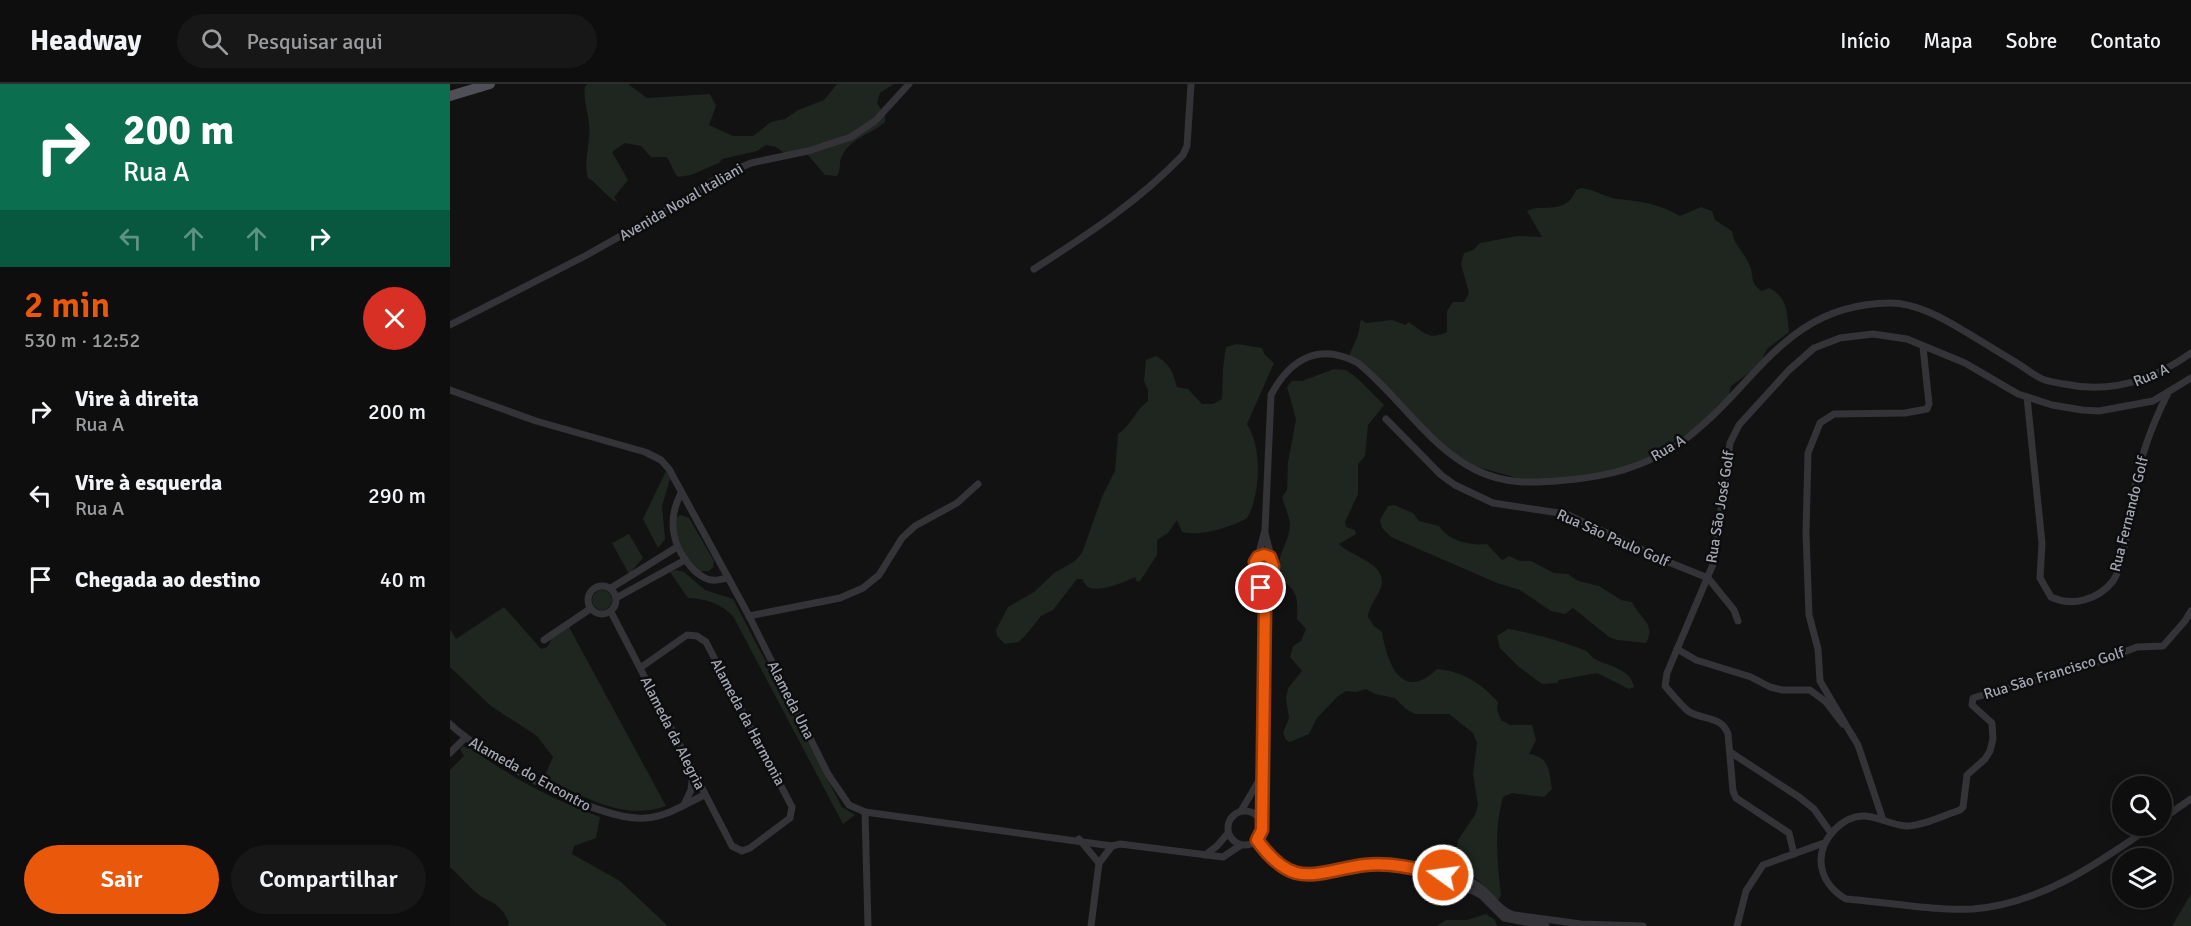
<!DOCTYPE html>
<html lang="pt">
<meta charset="utf-8">
<style>
:root{--surface:#0e0e0e;--page:#171717;--text:#f1f3f6;--muted:#9b9c9e;--line:#2e2e2e;--accent:#ea580c}
body{margin:0;font-family:Signika,sans-serif;background:var(--page);color:var(--text);height:100vh;display:flex;flex-direction:column;font-size:22px;white-space:nowrap}
*{box-sizing:border-box;margin:0}
p{font-size:20px;color:var(--muted)}
.icon{flex:none;width:33px;height:33px;fill:none;stroke:currentColor;stroke-width:2;stroke-linecap:round;stroke-linejoin:round}
.map{position:relative;flex:1;overflow:hidden}
.side{display:flex;flex-direction:column;background:var(--surface);width:450px}
.side>*{flex:none}
.top-card{background:#0b6e4f;color:#fff;overflow:hidden}
.tools{position:absolute;left:1662px;top:692px;display:grid;gap:12px}
.tools a{display:grid;place-items:center;width:60px;height:60px;border-radius:50%;background:var(--surface);box-shadow:0 3px 15px #0003,0 0 0 2px var(--line);font-size:30px}
.pin{position:absolute;display:grid;place-items:center;width:51px;height:51px;color:#fff;margin:-26px;border:3px solid #fff;border-radius:50%;box-shadow:0 2px 6px #0007}
.me{position:absolute;width:66px;margin:-33px;rotate:284deg;stroke-linejoin:round;filter:drop-shadow(0 0 4px #0008)}
.turn{display:flex;align-items:center;gap:21px;height:126px;padding:0 24px;font-size:27px}
.turn .icon{width:78px;height:78px;stroke-width:2.5}
.turn b{display:block;font-size:42px;line-height:51px}
.lanes{display:flex;align-items:center;height:57px;padding:0 24px;background:#0003;justify-content:center;gap:30px;direction:ltr}
.lanes .off{opacity:.35}
.round{display:grid;place-items:center;flex:none;width:63px;height:63px;border-radius:32px;background:var(--page)}
.head{display:flex;align-items:center;justify-content:space-between;height:102px;padding:0 24px}
h1{font-size:36px;font-weight:600;line-height:45px;color:var(--accent)}
.cta{display:flex;gap:12px;margin-top:auto;padding:12px 24px}
.cta a{flex:1;height:69px;border-radius:36px;background:var(--accent);color:#fff;font-size:24px;font-weight:600;line-height:69px;text-align:center}
.cta a+a{background:var(--page);color:var(--text)}
ul{padding:0;list-style:none}
li{display:flex;align-items:center;gap:18px;height:84px;padding:0 24px}
li div{flex:1}
li b{display:block;font-size:22px}
li em{font-style:normal}
header{display:flex;align-items:center;gap:36px;box-sizing:border-box;height:84px;padding:0 30px;background:var(--surface);border-bottom:2px solid var(--line)}
header strong{font-size:28px}
nav{display:flex;gap:33px;margin-inline-start:auto;font-size:21px}
.search{width:420px;height:54px;background:var(--page);display:flex;align-items:center;gap:15px;box-sizing:border-box;padding:0 21px;border-radius:33px;color:var(--muted);font-size:22px}
main{display:flex;flex:1;min-height:0}
.map>svg:first-child{display:block}
.green{fill:#1e261f}
.lines{fill:none;stroke-linecap:round;stroke-linejoin:round}
.street{stroke:#333338;stroke-width:7}
.primary{stroke:#4f5057;stroke-width:10}
.route-casing{stroke:#983908;stroke-width:15}
.route{stroke:#ea580c;stroke-width:10}
.labels{text-anchor:middle;dominant-baseline:central;stroke-width:5;stroke-linejoin:round;paint-order:stroke}
.street-label{font-size:15px;fill:#a3a7b4;stroke:#0d0d0e}
</style>
<header>
<strong>Headway</strong>
<div class="search"><svg class="icon" aria-label="search" viewBox="0 0 24 24"><circle cx="10" cy="10" r="6"/><path d="M15 15l6 6"/></svg>Pesquisar aqui</div>
<nav><a>Início</a><a>Mapa</a><a>Sobre</a><a>Contato</a></nav>
</header>
<main>
<section class="side">
<div class="top-card">
<div class="turn"><svg class="icon" aria-label="right" viewBox="0 0 24 24"><path d="M7 20v-9h11M14 6l5 5-5 5"/></svg><div><b>200 m</b>Rua A</div></div>
<div class="lanes"><svg class="icon off" aria-label="left" viewBox="0 0 24 24"><path d="M17 20v-9H6M10 6l-5 5 5 5"/></svg><svg class="icon off" aria-label="ahead" viewBox="0 0 24 24"><path d="M12 20V5M6 11l6-6 6 6"/></svg><svg class="icon off" aria-label="ahead" viewBox="0 0 24 24"><path d="M12 20V5M6 11l6-6 6 6"/></svg><svg class="icon" aria-label="right" viewBox="0 0 24 24"><path d="M7 20v-9h11M14 6l5 5-5 5"/></svg></div>
</div>
<div class="head"><div><h1>2 min</h1><p>530 m · 12:52</p></div><a class="round" style="background:#d93025;color:#fff"><svg class="icon" aria-label="close" viewBox="0 0 24 24"><path d="M6 6l12 12M18 6L6 18"/></svg></a></div>
<ul>
<li><svg class="icon" aria-label="right" viewBox="0 0 24 24"><path d="M7 20v-9h11M14 6l5 5-5 5"/></svg><div><b>Vire à direita</b><p>Rua A</p></div><em>200 m</em></li>
<li><svg class="icon" aria-label="left" viewBox="0 0 24 24"><path d="M17 20v-9H6M10 6l-5 5 5 5"/></svg><div><b>Vire à esquerda</b><p>Rua A</p></div><em>290 m</em></li>
<li><svg class="icon" aria-label="arrive" viewBox="0 0 24 24"><path d="M6 21V4h12l-3 4 3 4H6"/></svg><div><b>Chegada ao destino</b></div><em>40 m</em></li>
</ul>
<div class="cta"><a>Sair</a><a>Compartilhar</a></div>
</section>
<div class="map">
<svg width="1741" height="842" viewBox="0 0 1741 842">
<rect width="100%" height="100%" fill="#121213"/>
<g class="green">
<path d="M138 0H178L197 14 260 10 266 22 259 41 283 52H303L321 38 335 35 348 26 374 16 387 0H444L430 9 427 19 435 31V38C421 51 399 54 391 74 389 80 391 86 387 92L375 91 358 71 344 67 337 71 326 63 316 61 307 67 272 75 269 79 241 91 228 93C222 87 222 79 216 73H201L191 62 175 59 162 68 178 96 164 113 168 119C156 113 150 101 138 94 133 76 141 59 139 41 138 27 133 15 135 2Z"/>
<path d="M1131 104C1144 105 1155 113 1167 115 1189 117 1210 120 1230 132L1251 123 1262 127 1265 136 1282 147C1284 162 1295 169 1300 182 1304 193 1300 200 1312 207L1319 204C1338 213 1337 229 1339 248L1317 265 1313 273 1315 277 1281 302 1278 314 1243 346 1225 356 1203 377 1174 390 1122 399 1074 396 1021 381 995 363 931 298 898 274 908 251 911 235 916 239 942 236 956 241 958 238C975 248 977 257 997 248V227L1003 218H1014L1019 209 1011 180 1014 169 1023 166 1030 159 1067 152 1092 153 1077 127C1092 119 1116 132 1126 106Z"/>
<path d="M787 260 812 264 815 271 824 279 797 340C812 363 811 410 797 434 782 443 749 453 732 448L727 436 718 449 707 456V471L690 497 687 498 685 493C675 498 648 509 638 503 637 502 632 496 632 495H627L603 526 591 532 575 552 568 558 555 560 547 552 546 546 558 523 584 508 604 489 625 477 632 469 652 413 665 387 668 350C681 342 685 326 698 317V306L694 297 696 276 706 272C720 280 723 288 727 303L738 305 752 320H763L772 315 773 284 776 263Z"/>
<path d="M884 285 896 286 907 294 934 321 918 341 915 372 908 380V410L895 438 896 443 905 446 906 450 889 460C903 474 938 479 931 503 927 515 919 521 918 533L924 542 932 548C937 579 952 619 987 585 1014 588 1031 599 1048 618L1047 626 1051 636 1060 641H1082L1086 656 1079 670C1100 673 1099 687 1102 705L1094 713 1062 709 1053 713C1044 747 1047 777 1051 811L1048 817C1040 813 1037 806 1031 799 1022 789 1008 787 995 783L1007 766 1008 756 1025 731 1028 721 1023 690 1027 659 1023 649 999 630H965L956 625 945 614 925 610 916 605 906 608 896 607 887 613 867 634 859 650 840 658 836 656 833 649 839 634 836 614 838 604 852 587 840 573 843 562 851 557 856 545 847 535C847 525 849 512 841 504 836 498 832 497 830 489 825 471 840 458 840 440 839 431 834 421 832 413L837 406 838 378 846 335 837 303 842 297H852Z"/>
<polygon points="216,387 220,395 212,422 215,455 208,464 193,435"/>
<path d="M944 421 963 429 969 437 989 442C999 457 1020 462 1037 460L1052 476 1059 472 1070 477H1081L1104 489 1118 490 1128 497 1149 502 1171 516 1182 518C1189 534 1207 540 1196 559L1167 556 1159 553 1123 524 1115 530 1101 527 1070 506 1047 499 941 453 932 444 930 436 938 422Z"/>
<path d="M230 431 239 434 264 477 263 483 259 487H250C234 472 225 456 226 434Z"/>
<polygon points="179,450 193,474 179,490 162,459"/>
<path d="M226 486 234 488 255 506 283 515 392 723 405 731 393 740 283 532C269 519 257 515 238 514L220 488Z"/>
<circle cx="152" cy="516" r="10"/>
<path d="M54 523 91 565 97 563 103 553 119 543 216 722C173 738 131 711 94 693L103 673 87 652 41 622 0 583V545L6 555Z"/>
<path d="M1058 545C1075 547 1119 559 1134 566 1139 568 1141 573 1145 575 1159 583 1181 584 1184 603L1179 605 1147 589 1109 596 1107 599 1092 600 1069 583 1050 564 1047 552Z"/>
<path d="M13 662 20 664C61 693 103 716 150 733L146 754 124 762 122 770 170 797 218 842H58L59 838C51 822 47 821 32 813 21 806 10 792 0 783V686L14 672 10 665Z"/>
<polygon points="1741,810 1741,842 1722,842"/>
<polygon points="1036,830 1045,836 1047,842 987,842 996,836 1017,836"/>
</g>
<g class="lines">
<g class="street">
<path d="M584 185C637 151 689 117 733 71L737 62 741 0"/>
<polyline points="0,241 135,172 236,115 269,93 301,79 358,67 401,53 425,37 459,0"/>
<polyline points="0,306 86,337 195,368 211,376 219,385 299,532 378,690 399,721 415,728 662,762"/>
<path d="M1577 313 1592 459 1590 494 1601 513C1622 523 1648 516 1663 497 1675 480 1679 429 1684 407 1690 374 1702 341 1717 311"/>
<polyline points="936,335 991,391 1005,401 1043,419 1116,430 1216,477 1258,494 1284,526 1288,537"/>
<path d="M231 409C217 436 222 462 242 484 246 489 256 496 262 496 266 497 272 495 277 494"/>
<polyline points="815,449 822,476"/>
<circle cx="814" cy="480" r="9"/>
<path d="M808 473 815 446 821 311C840 275 869 258 908 279 949 312 979 363 1026 386 1056 401 1084 399 1116 396 1155 393 1197 382 1230 359 1306 305 1332 220 1440 219 1467 219 1494 235 1516 248 1534 259 1552 270 1570 281 1578 286 1586 293 1595 296 1601 298 1608 299 1614 300 1661 310 1702 297 1741 269"/>
<polyline points="808,487 814,515"/>
<circle cx="152" cy="516" r="14"/>
<polyline points="161,504 227,463"/>
<polyline points="166,514 235,476"/>
<polyline points="161,528 282,762 292,767 300,764 340,734 342,723 256,558 247,552 237,551 190,584"/>
<polyline points="299,532 390,514 413,504 429,491 452,454 465,442 507,419 528,400"/>
<polyline points="94,556 140,525"/>
<polyline points="1227,565 1246,576 1301,593 1320,603 1332,606 1360,606 1376,618 1393,640"/>
<path d="M0 640C35 673 147 738 195 734 216 733 236 720 254 711"/>
<polyline points="1402,651 1408,661 1433,736"/>
<polyline points="1403,653 1370,597 1368,565 1359,531 1356,449 1358,369 1370,339 1384,330 1455,329 1477,325 1479,320 1473,263"/>
<polyline points="1280,668 1349,713 1364,725 1381,749"/>
<polyline points="0,669 15,654"/>
<polyline points="234,721 241,706 243,689"/>
<circle cx="795" cy="744" r="17"/>
<polyline points="791,727 814,688"/>
<polyline points="415,728 418,842"/>
<polyline points="1712,735 1741,715"/>
<polyline points="812,740 815,521 822,485"/>
<path d="M1703 741C1650 778 1591 820 1523 825 1484 827 1435 818 1396 815 1382 807 1372 794 1371 778 1370 755 1393 731 1415 732 1429 733 1442 741 1456 742 1473 742 1494 731 1510 726L1513 723 1517 691 1535 675 1540 667 1543 655 1542 639 1522 621 1523 614 1645 579 1687 563 1713 562 1735 537 1741 527"/>
<polyline points="629,755 649,779"/>
<path d="M807 756C850 814 879 781 936 781 959 781 985 788 1008 793 1038 799 1043 825 1064 831L1131 840 1193 842"/>
<path d="M1344 770 1339 749 1286 714 1283 707 1278 650C1271 631 1253 637 1238 627 1230 620 1222 610 1215 602L1217 589 1264 478 1280 359 1289 341 1339 286 1364 264 1390 254 1423 250 1457 255 1515 279 1568 310 1602 321 1632 326 1649 327 1703 317 1741 294"/>
<polyline points="755,771 767,762 778,749"/>
<polyline points="995,793 1031,811 1054,834 1096,842"/>
<polyline points="641,842 649,779 662,762 670,760 773,773 791,761"/>
<polyline points="1287,842 1296,807 1313,781 1374,759"/>
</g>
<polyline class="primary" points="0,12 40,0"/>
</g>
<g class="lines">
<defs>
<path id="route" d="M811 504 805 478 808 473 814 471 820 473 823 482 815 521 812 746 807 756C844 807 863 788 915 781 941 778 968 785 993 791"/>
</defs>
<use href="#route" class="route-casing"/>
<use href="#route" class="route"/>
</g>
<g class="labels">
<g class="street-label">
<text transform="translate(231 118) rotate(-30)">Avenida Noval Italiani</text>
<text transform="translate(1701 291) rotate(-23)">Rua A</text>
<text transform="translate(1218 364) rotate(-31)">Rua A</text>
<text transform="translate(1270 423) rotate(-81)">Rua São José Golf</text>
<text transform="translate(1679 430) rotate(-76)">Rua Fernando Golf</text>
<text transform="translate(1163 454) rotate(24)">Rua São Paulo Golf</text>
<text transform="translate(1604 589) rotate(-17)">Rua São Francisco Golf</text>
<text transform="translate(341 616) rotate(63)">Alameda Una</text>
<text transform="translate(298 638) rotate(62)">Alameda da Harmonia</text>
<text transform="translate(223 649) rotate(63)">Alameda da Alegria</text>
<text transform="translate(80 690) rotate(29)">Alameda do Encontro</text>
</g>
</g>
</svg>
<div class="tools">
<a><svg class="icon" aria-label="search" viewBox="0 0 24 24"><circle cx="10" cy="10" r="6"/><path d="M15 15l6 6"/></svg></a>
<a><svg class="icon" aria-label="layers" viewBox="0 0 24 24"><path d="M12 4l9 5-9 5-9-5zM3 14l9 5 9-5"/></svg></a>
</div>
<div class="pin" style="left:811px;top:504px;background:#d93025"><svg class="icon" aria-label="arrive" viewBox="0 0 24 24"><path d="M6 21V4h12l-3 4 3 4H6"/></svg></div>
<svg class="me" style="left:993px;top:791px" viewBox="-20 -20 40 40"><circle r="17" fill="#ea580c" stroke="#fff" stroke-width="3"/><path d="M0-11L8 9 0 5-8 9z" fill="#fff"/></svg>
</div>
</main>
